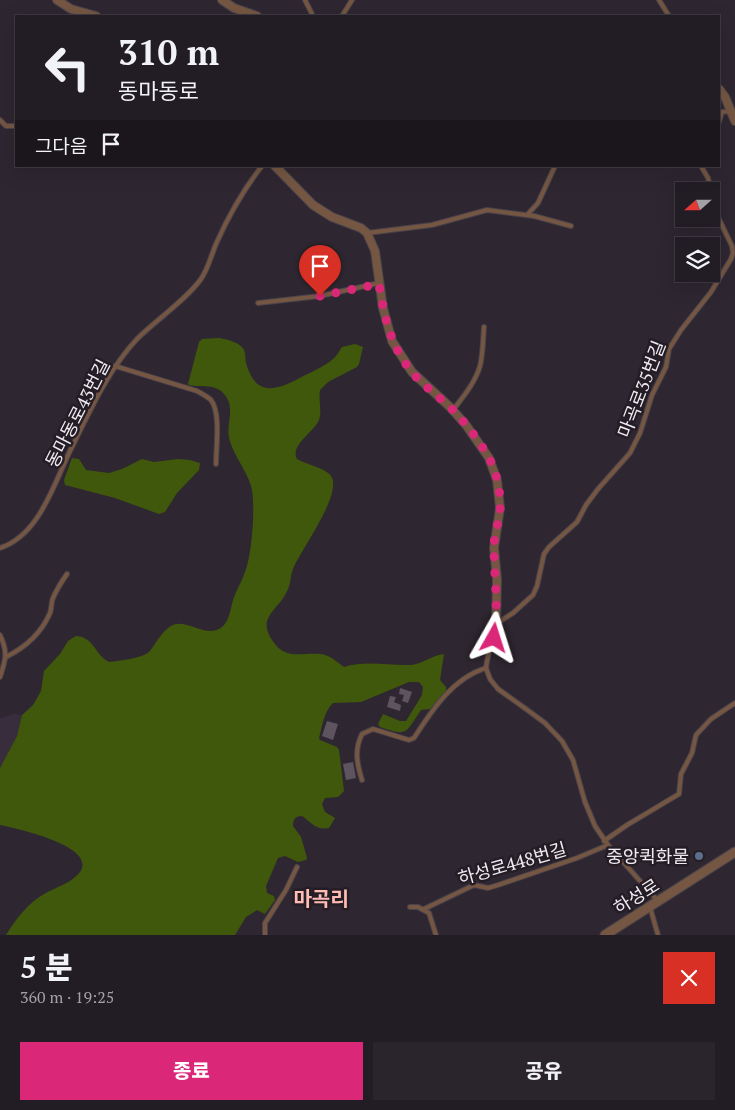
<!DOCTYPE html>
<html lang="ko">
<meta charset="utf-8">
<style>
:root{--surface:#221c24;--page:#2a252c;--text:#f1f3f6;--muted:#a2a1a6;--line:#3f3a41;--accent:#db2777}
body{margin:0;font-family:"PT Serif","Noto Sans KR",serif;background:var(--page);color:var(--text);height:100vh;display:flex;flex-direction:column;font-size:19px;white-space:nowrap}
*{box-sizing:border-box;margin:0}
p{font-size:16px;color:var(--muted)}
.icon{flex:none;width:28px;height:28px;fill:none;stroke:currentColor;stroke-width:2;stroke-linecap:round;stroke-linejoin:round}
.map{position:relative;height:935px;overflow:hidden}
.panel{display:flex;flex-direction:column;background:var(--surface);flex:1}
.panel>*{flex:none}
.guide{position:absolute;left:15px;top:15px;width:705px;height:152px;border-radius:0px;box-shadow:0 5px 20px #0002,0 0 0 1px var(--line);background:#221c24;color:var(--text);overflow:hidden}
.needle{width:32px;rotate:249deg}
.tools{position:absolute;left:675px;top:182px;display:grid;gap:10px}
.tools a{display:grid;place-items:center;width:45px;height:45px;border-radius:0px;background:var(--surface);box-shadow:0 5px 20px #0002,0 0 0 1px var(--line);font-size:25px}
.pin{position:absolute;display:grid;place-items:center;width:42px;height:42px;color:#fff;margin:-51px -21px;border-radius:50% 50% 50% 0;rotate:-45deg;box-shadow:0 0 5px #0007}
.pin .icon{rotate:45deg}
.me{position:absolute;width:55px;margin:-28px;rotate:6deg;stroke-linejoin:round;filter:drop-shadow(0 0 4px #0008)}
.turn{display:flex;align-items:center;gap:18px;height:105px;padding:0 20px;font-size:22px}
.turn .icon{width:65px;height:65px;stroke-width:2.5}
.turn b{display:block;font-size:35px;line-height:42px}
.then{display:flex;align-items:center;height:48px;padding:0 20px;background:#0003;gap:10px;font-size:19px}
.round{display:grid;place-items:center;flex:none;width:52px;height:52px;border-radius:0px;background:var(--page)}
.headline{display:flex;align-items:center;justify-content:space-between;height:85px;padding:0 20px}
h1{font-size:30px;font-weight:800;line-height:38px}
.action{display:flex;gap:10px;margin-top:auto;padding:10px 20px}
.action a{flex:1;height:58px;border-radius:0px;background:var(--accent);color:#fff;font-size:20px;font-weight:800;line-height:58px;text-align:center}
.action a+a{background:var(--page);color:var(--text)}
.map>svg:first-child{display:block}
.built{fill:#382d3c}
.green{fill:#40580b}
.building{fill:#5d545f}
.lines{fill:none;stroke-linecap:round;stroke-linejoin:round}
.service-casing{stroke:#49424b;stroke-width:6}
.minor-casing{stroke:#49424b;stroke-width:10}
.tertiary-casing{stroke:#49424b;stroke-width:11}
.service{stroke:#745642;stroke-width:4}
.minor{stroke:#745642;stroke-width:8}
.tertiary{stroke:#745642;stroke-width:9}
.route{stroke:#db2777;stroke-width:9;stroke-dasharray:0 16.2}
.service-dot{fill:#5c6f8a;stroke:#241d26;stroke-width:2}
.labels{text-anchor:middle;dominant-baseline:central;stroke-width:5;stroke-linejoin:round;paint-order:stroke}
.street-label{font-size:18px;fill:#f0ebf1;stroke:#241d26}
.poi-label{font-size:18px;fill:#f0ebf1;stroke:#241d26;text-anchor:end}
.quarter-label{font-size:20px;font-weight:bold;fill:#ffbbb4;stroke:#241d26}
</style>
<div class="map">
<svg width="735" height="935" viewBox="0 0 735 935">
<rect width="100%" height="100%" fill="#2e2630"/>
<polygon class="built" points="15,714 22,715 17,736 0,768 0,718"/>
<g class="green">
<path d="M219 338C226 339 238 342 243 348 246 353 245 358 246 363 255 394 272 392 296 380 308 373 323 368 333 359 337 356 339 351 342 347L355 344 363 347 359 364 357 367 328 382 320 390C318 400 323 413 318 422 312 433 290 446 297 459 305 464 326 468 331 476 343 494 300 551 293 569 290 576 291 585 287 591 278 612 254 617 275 644 287 660 304 652 321 654 330 655 337 662 344 667 366 660 389 666 411 665 423 664 432 655 444 654L440 680 446 687V692L430 709 421 710C405 733 409 737 380 727L378 724 383 714 400 721H406L422 695 423 687 419 682H409L361 702 333 703C324 712 322 726 319 738L320 740 337 747 339 750 344 791 338 797 325 798 322 804 325 812 335 818 329 828C316 831 311 822 302 816 295 816 293 820 293 826L301 837 307 858 306 860 298 862 285 856 278 858 266 886 267 893 274 896 275 900 265 914 257 910 246 917 235 935H6C16 919 28 903 44 894 56 887 72 883 80 872 98 846 15 828 0 825V768L17 736 22 715 33 705 41 691 44 671 60 654 68 641 76 636C94 637 95 655 109 662 118 661 143 658 149 652 156 644 161 632 171 626 186 616 209 642 224 625 230 619 231 605 234 597 238 587 243 579 246 569 252 553 256 502 251 486 246 469 233 455 229 438 226 423 236 407 224 394 215 383 202 388 189 385L188 384 199 342 202 339Z"/>
<polygon points="72,458 79,459 86,470 109,473 122,469 142,459 154,462 178,459 190,460 200,463 199,470 177,493 165,512 159,514 115,498 65,485 64,480"/>
</g>
<g class="building">
<polygon points="400,688 412,692 408,703 402,701 404,695 399,694"/>
<polygon points="390,696 396,697 394,702 401,705 400,711 387,707"/>
<polygon points="327,721 338,724 333,740 322,736"/>
<polygon points="353,762 356,778 346,780 343,764"/>
</g>
<g class="lines">
<defs>
<g id="service">
<polyline points="305,0 313,16"/>
<polyline points="659,0 669,16"/>
<polyline points="342,16 352,0"/>
<polyline points="0,120 6,126 16,126"/>
<polyline points="719,122 722,112 731,111"/>
<polyline points="527,215 538,203 555,166"/>
<polyline points="367,233 432,225 487,210 534,216 571,226"/>
<polyline points="258,303 320,296 379,283"/>
<path d="M115 366 197 391C202 394 207 396 211 400 221 413 216 447 216 464"/>
<path d="M453 410C463 397 475 383 480 366 483 354 483 339 484 327"/>
<path d="M0 548C40 535 54 483 71 449 90 411 108 370 137 339 156 320 186 300 201 279 208 269 211 256 216 244 228 217 243 190 262 166"/>
<path d="M0 635C8 652 6 659 0 677"/>
<path d="M6 657C26 647 41 634 50 613 52 608 51 602 53 598 57 589 62 581 67 574"/>
<path d="M362 780C357 764 354 750 362 734L373 729 409 740 414 738C432 710 453 678 486 668"/>
<polyline points="604,841 627,825 679,794 681,774 692,753 696,735 711,719 735,703"/>
<polyline points="657,900 608,845 595,826 585,802 573,760 562,741 545,723 526,709 498,689 490,679 486,668 487,661 496,624 513,613 533,595 537,586 544,554 549,547 577,522 586,505 598,489 630,453 640,433 652,395 666,367 669,349 681,330 711,292 731,259 733,253 732,246 716,213 708,178 701,166"/>
<polyline points="410,907 418,907 429,913 436,935"/>
<polyline points="650,907 658,935"/>
<polyline points="424,909 474,885 488,888 498,885 577,858 608,845"/>
<polyline points="265,935 265,923 286,890 297,867"/>
</g>
<g id="minor">
<polyline points="57,0 71,9 96,16"/>
<polyline points="222,0 234,8 257,16"/>
<polyline points="719,89 725,97 735,121"/>
<polyline points="275,166 313,205 332,217 361,228 367,233 375,251 383,308 392,341 412,372 450,407 466,425 489,458 497,480 500,508 494,548 497,579 496,624"/>
</g>
<polyline id="tertiary" points="605,935 735,852"/>
</defs>
<use href="#service" class="service-casing"/>
<use href="#minor" class="minor-casing"/>
<use href="#tertiary" class="tertiary-casing"/>
<use href="#service" class="service"/>
<use href="#minor" class="minor"/>
<use href="#tertiary" class="tertiary"/>
</g>
<g class="lines">
<path class="route" d="M320 296 379 284C384 315 390 345 411 371 422 385 437 395 450 407 465 422 479 440 489 458 497 473 501 493 500 510 499 522 494 534 494 547 494 578 499 607 494 638"/>
</g>
<circle class="service-dot" cx="699" cy="856" r="5"/>
<g class="labels">
<g class="street-label">
<text transform="translate(641 389) rotate(-69)">마곡로35번길</text>
<text transform="translate(77 413) rotate(-63)">동마동로43번길</text>
<text transform="translate(512 863) rotate(-16)">하성로448번길</text>
<text transform="translate(636 896) rotate(-32)">하성로</text>
</g>
<g class="poi-label">
<text x="689" y="856">중앙퀵화물</text>
</g>
<g class="quarter-label">
<text x="321" y="898">마곡리</text>
</g>
</g>
</svg>
<div class="tools">
<a><svg class="needle" viewBox="-14 -14 28 28"><path d="M0-13l5 13h-10z" fill="#e53935"/><path d="M0 13l5-13h-10z" fill="#a2a1a6"/></svg></a>
<a><svg class="icon" aria-label="layers" viewBox="0 0 24 24"><path d="M12 4l9 5-9 5-9-5zM3 14l9 5 9-5"/></svg></a>
</div>
<div class="pin" style="left:320px;top:296px;background:#d93025"><svg class="icon" aria-label="arrive" viewBox="0 0 24 24"><path d="M6 21V4h12l-3 4 3 4H6"/></svg></div>
<svg class="me" style="left:494px;top:638px" viewBox="-20 -20 40 40"><path d="M0-17L14 15 0 8-14 15z" fill="#db2777" stroke="#fff" stroke-width="4"/></svg>
<div class="guide">
<div class="turn"><svg class="icon" aria-label="left" viewBox="0 0 24 24"><path d="M17 20v-9H6M10 6l-5 5 5 5"/></svg><div><b>310 m</b>동마동로</div></div>
<div class="then">그다음<svg class="icon" aria-label="arrive" viewBox="0 0 24 24"><path d="M6 21V4h12l-3 4 3 4H6"/></svg></div>
</div>
</div>
<section class="panel">
<div class="headline"><div><h1>5 분</h1><p>360 m · 19:25</p></div><a class="round" style="background:#d93025;color:#fff"><svg class="icon" aria-label="close" viewBox="0 0 24 24"><path d="M6 6l12 12M18 6L6 18"/></svg></a></div>
<div class="action"><a>종료</a><a>공유</a></div>
</section>
